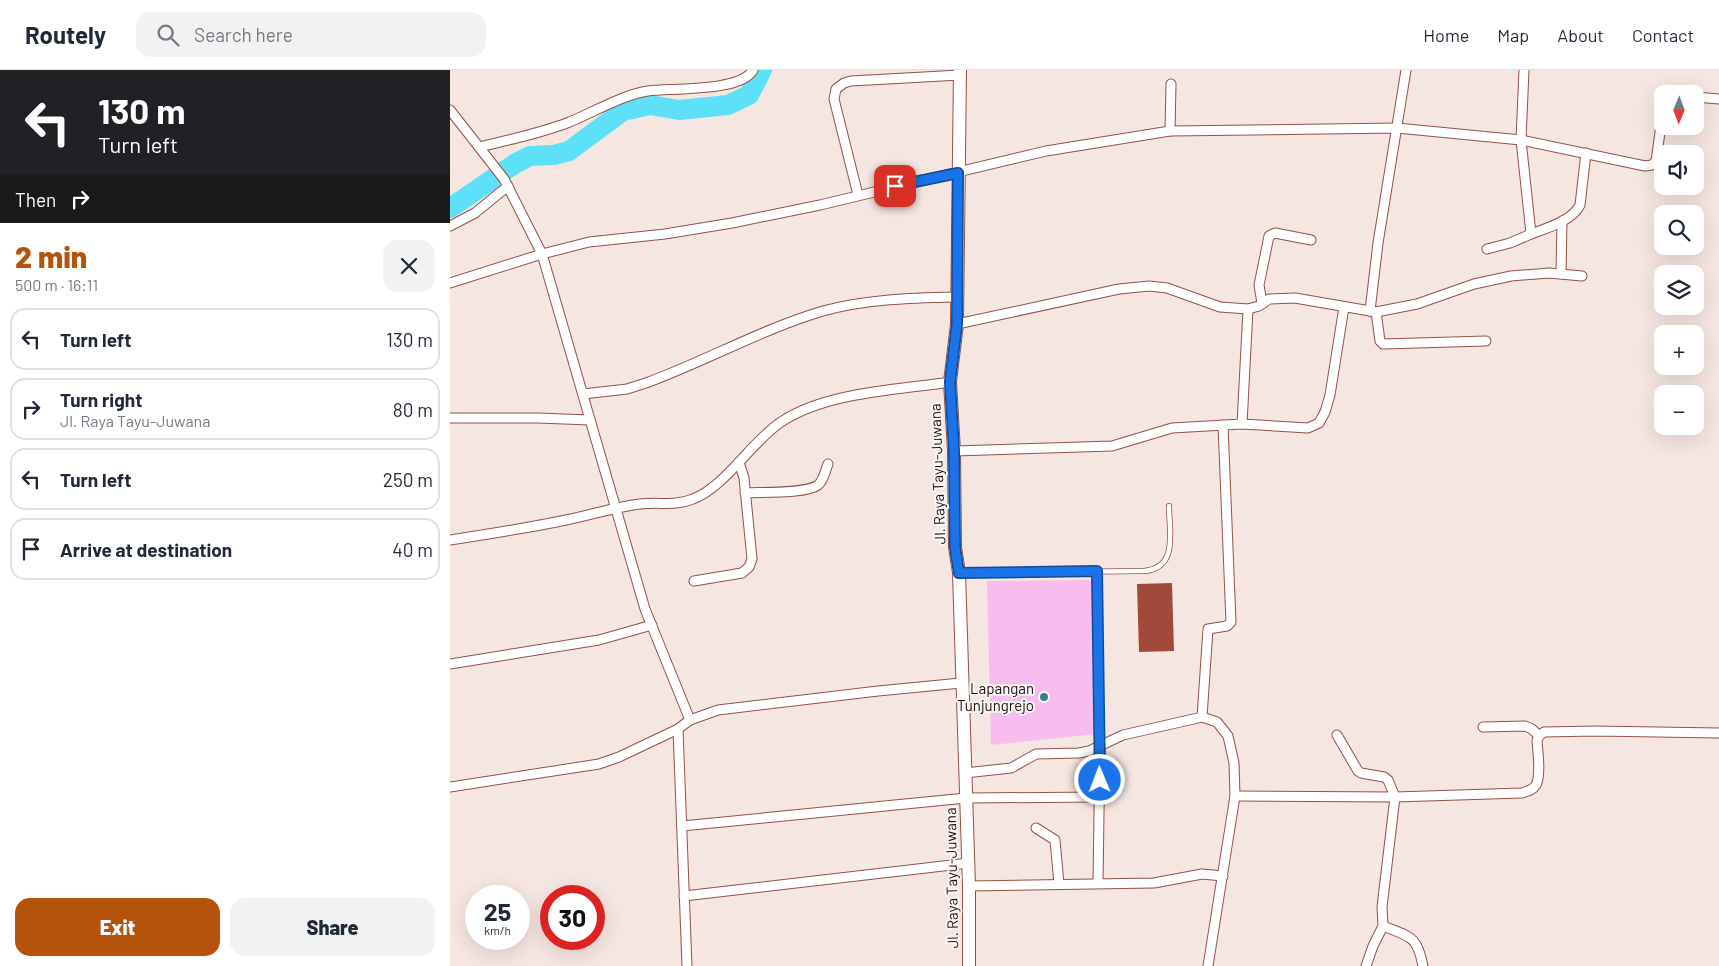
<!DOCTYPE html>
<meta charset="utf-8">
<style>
:root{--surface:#fff;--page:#f2f2f3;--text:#1f2937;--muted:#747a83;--line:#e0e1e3;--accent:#b45309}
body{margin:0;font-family:Barlow,sans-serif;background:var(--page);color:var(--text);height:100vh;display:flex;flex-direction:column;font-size:19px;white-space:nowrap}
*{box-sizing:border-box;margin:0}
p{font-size:16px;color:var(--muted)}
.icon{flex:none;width:28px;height:28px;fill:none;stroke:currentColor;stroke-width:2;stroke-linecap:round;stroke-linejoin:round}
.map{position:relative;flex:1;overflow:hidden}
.side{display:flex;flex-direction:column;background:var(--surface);width:450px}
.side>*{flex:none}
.hud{background:#202124;color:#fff;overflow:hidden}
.needle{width:32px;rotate:181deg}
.fabs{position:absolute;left:1204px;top:15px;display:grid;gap:10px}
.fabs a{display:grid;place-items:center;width:50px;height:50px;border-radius:10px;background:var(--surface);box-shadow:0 5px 20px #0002;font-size:25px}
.speed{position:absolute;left:15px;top:815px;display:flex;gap:10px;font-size:25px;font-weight:700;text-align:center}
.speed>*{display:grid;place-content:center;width:65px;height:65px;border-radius:50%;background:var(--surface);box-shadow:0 5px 20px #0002;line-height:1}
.speed small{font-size:12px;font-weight:400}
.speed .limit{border:8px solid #d22;background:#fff;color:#111}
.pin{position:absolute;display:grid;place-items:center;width:42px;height:42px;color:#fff;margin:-21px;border-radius:10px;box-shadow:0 2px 8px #0006}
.me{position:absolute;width:55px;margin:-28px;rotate:359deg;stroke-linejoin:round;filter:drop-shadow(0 0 4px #0008)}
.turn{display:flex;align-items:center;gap:18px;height:105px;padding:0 15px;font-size:22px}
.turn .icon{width:65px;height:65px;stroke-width:2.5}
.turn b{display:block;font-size:35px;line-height:42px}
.then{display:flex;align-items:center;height:48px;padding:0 15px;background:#0003;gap:10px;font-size:19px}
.round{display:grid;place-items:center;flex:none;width:52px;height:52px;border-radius:15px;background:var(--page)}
.summary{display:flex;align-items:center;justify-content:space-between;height:85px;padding:0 15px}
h1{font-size:30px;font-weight:800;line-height:38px;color:var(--accent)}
.button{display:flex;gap:10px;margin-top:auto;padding:10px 15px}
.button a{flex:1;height:58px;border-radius:15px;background:var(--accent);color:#fff;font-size:20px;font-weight:800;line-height:58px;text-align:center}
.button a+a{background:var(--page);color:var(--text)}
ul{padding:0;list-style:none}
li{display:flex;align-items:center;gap:15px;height:62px;margin:0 10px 8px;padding:0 5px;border:2px solid var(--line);border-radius:15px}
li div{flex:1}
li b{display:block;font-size:19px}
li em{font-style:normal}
header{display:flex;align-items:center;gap:30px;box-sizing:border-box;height:70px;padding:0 25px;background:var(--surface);border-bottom:1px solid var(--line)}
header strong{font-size:24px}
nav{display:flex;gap:28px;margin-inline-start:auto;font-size:18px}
.search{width:350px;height:45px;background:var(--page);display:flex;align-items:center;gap:12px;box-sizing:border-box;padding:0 18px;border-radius:15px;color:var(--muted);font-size:19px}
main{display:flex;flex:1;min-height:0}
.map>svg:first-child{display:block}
.green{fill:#f6bdee}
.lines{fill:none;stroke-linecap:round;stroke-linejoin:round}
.river{stroke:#5de0f8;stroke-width:20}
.building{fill:#a14a3b}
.service-casing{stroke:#935145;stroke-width:6}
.minor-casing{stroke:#935145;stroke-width:11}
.secondary-casing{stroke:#935145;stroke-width:14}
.service{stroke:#fff;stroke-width:4.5}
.minor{stroke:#fff;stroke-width:9}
.secondary{stroke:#fff;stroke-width:12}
.route-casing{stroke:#114b97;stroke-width:12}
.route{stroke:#1a73e8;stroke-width:9}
.poi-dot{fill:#3a7f8c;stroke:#f7f7f7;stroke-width:2}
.labels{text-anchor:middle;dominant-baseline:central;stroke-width:4;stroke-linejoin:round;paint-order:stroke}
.street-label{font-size:15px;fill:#260c08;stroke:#f7f7f7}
.poi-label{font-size:15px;fill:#260c08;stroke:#f7f7f7;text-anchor:end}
</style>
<header>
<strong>Routely</strong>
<div class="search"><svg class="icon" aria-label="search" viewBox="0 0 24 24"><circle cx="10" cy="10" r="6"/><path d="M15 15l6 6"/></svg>Search here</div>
<nav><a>Home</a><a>Map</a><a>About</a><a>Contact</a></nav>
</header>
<main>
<section class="side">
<div class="hud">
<div class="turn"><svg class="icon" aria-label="left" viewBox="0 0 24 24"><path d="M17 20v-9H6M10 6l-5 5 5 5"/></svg><div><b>130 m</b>Turn left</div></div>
<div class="then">Then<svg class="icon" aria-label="right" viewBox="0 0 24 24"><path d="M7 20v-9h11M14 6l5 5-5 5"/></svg></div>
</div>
<div class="summary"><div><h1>2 min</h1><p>500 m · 16:11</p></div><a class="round"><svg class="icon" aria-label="close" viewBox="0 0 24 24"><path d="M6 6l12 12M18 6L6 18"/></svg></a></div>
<ul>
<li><svg class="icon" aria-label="left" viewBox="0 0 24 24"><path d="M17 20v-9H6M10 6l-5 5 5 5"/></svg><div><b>Turn left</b></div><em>130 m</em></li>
<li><svg class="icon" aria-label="right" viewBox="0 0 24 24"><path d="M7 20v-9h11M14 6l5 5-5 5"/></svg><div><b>Turn right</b><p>Jl. Raya Tayu-Juwana</p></div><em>80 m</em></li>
<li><svg class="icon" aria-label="left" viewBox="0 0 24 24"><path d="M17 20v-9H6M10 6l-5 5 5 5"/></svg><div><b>Turn left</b></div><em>250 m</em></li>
<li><svg class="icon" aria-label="arrive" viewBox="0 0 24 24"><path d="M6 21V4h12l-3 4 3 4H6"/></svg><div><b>Arrive at destination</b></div><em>40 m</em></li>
</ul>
<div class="button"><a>Exit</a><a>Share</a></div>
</section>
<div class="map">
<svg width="1269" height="896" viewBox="0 0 1269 896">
<rect width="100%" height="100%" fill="#f6e6e2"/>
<polygon class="green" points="646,510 648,590 647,664 541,675 537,511"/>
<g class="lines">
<polyline class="river" points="0,138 66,93 80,86 104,85 119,81 173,41 200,35 229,40 278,35 299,25 312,0"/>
</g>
<polygon class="building" points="722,513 724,581 689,582 687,514"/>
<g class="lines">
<defs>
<g id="service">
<polyline points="647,501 650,675"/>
<path d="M510 503 694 501C729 498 719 461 719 436"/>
</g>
<g id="minor">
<polyline points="1245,27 1269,29"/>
<polyline points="0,40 54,109 92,184 195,539 240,650"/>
<polyline points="720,61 721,14"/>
<path d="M29 77C58 70 88 64 117 53 140 44 174 24 198 21 221 18 291 22 303 0"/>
<polyline points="408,125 384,29 386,19 394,13 401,11 510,5"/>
<polyline points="0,156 25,143 58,116"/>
<path d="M1081 164C1097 158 1122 151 1130 135L1136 83"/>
<polyline points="1037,179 1060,173 1081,164 1071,70 1074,0"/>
<polyline points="1111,204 1112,151"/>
<polyline points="0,213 92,184 139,172 215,164 282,153 370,135 596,81 720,61 947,58 1071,70 1195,96 1202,95 1206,91 1212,48"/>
<polyline points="812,233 809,215 819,166 825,163 861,170"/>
<polyline points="920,241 928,173 956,0"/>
<polyline points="926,242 930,271 933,274 1036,271"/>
<polyline points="507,254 669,219 699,216 717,218 770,237 798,239 809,236 819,229 845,228 926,242 967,234 1024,214 1061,206 1099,203 1132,206"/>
<path d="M133 324 177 319 196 313C256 291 312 259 373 241 417 229 461 228 506 227"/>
<polyline points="0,348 88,348 140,350"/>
<polyline points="792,354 858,358 869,353 875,342 880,325 894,237"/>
<polyline points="504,381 662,376 722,358 792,354 798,239"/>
<path d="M295 423C311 422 356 424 368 415 374 410 375 401 378 394"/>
<path d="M0 470C39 464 78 458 116 450 141 445 165 437 190 434 208 432 226 436 243 429 275 417 301 372 331 352 376 322 447 320 500 312"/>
<polyline points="244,511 292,503 299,497 302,489 294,408 289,392"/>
<polyline points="0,594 149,570 202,555"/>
<polyline points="752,647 758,559 777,556 781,552 773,355"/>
<polyline points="1033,657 1075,656 1082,659 1089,666"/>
<polyline points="228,659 237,896"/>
<polyline points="887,665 908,701 911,703 934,707 938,710 945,727 932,837 933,856 923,876 916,896"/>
<polyline points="515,703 561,698 586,684 629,683 639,681 673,665 748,648 752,647 767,652 778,666 784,693 785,726 758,896"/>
<polyline points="0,717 149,694 169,687 228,659 240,650 268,640 428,621 511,613"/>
<path d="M785 726 945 727 1072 723C1078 721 1083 720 1086 715 1091 706 1088 682 1087 671L1089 666 1094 662 1145 661 1269 663"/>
<polyline points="232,756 516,728 650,727"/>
<polyline points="586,758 605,770 609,814"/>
<polyline points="648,813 650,675"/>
<polyline points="519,816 704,813 752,804 773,806"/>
<polyline points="234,826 519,793"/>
<path d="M933 856C960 867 967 865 973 896"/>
</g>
<polyline id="secondary" points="510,0 507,254 500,312 504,381 505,477 509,503 519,816 519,896"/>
</defs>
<use href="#service" class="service-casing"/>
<use href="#minor" class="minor-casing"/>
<use href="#secondary" class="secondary-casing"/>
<use href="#service" class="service"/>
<use href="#minor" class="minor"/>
<use href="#secondary" class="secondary"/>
</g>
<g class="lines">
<defs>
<polyline id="route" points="445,116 508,103 507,254 500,312 504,381 505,477 509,503 647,501 650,710"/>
</defs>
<use href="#route" class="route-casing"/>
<use href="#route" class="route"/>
</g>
<circle class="poi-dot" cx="594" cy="627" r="5"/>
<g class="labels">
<g class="street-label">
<text transform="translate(487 404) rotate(-92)">Jl. Raya Tayu-Juwana</text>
<text transform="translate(501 808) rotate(-91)">Jl. Raya Tayu-Juwana</text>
</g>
<g class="poi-label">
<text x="584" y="618">Lapangan<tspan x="584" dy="17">Tunjungrejo</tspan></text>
</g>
</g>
</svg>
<div class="fabs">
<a><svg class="needle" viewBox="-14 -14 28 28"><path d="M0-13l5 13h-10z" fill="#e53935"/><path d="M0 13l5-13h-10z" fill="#747a83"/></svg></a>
<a><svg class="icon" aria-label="sound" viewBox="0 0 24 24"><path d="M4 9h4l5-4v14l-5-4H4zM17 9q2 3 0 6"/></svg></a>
<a><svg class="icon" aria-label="search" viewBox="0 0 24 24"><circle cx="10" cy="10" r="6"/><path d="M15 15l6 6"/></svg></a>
<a><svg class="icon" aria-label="layers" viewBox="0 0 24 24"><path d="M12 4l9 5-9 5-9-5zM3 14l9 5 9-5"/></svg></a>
<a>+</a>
<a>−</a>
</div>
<div class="speed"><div>25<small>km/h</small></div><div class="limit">30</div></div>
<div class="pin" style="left:445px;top:116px;background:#d93025"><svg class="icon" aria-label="arrive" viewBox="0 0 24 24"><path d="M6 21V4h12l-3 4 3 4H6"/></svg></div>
<svg class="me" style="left:650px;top:710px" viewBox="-20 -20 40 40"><circle r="17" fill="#1a73e8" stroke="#fff" stroke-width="3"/><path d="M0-11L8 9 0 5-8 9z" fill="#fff"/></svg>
</div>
</main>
